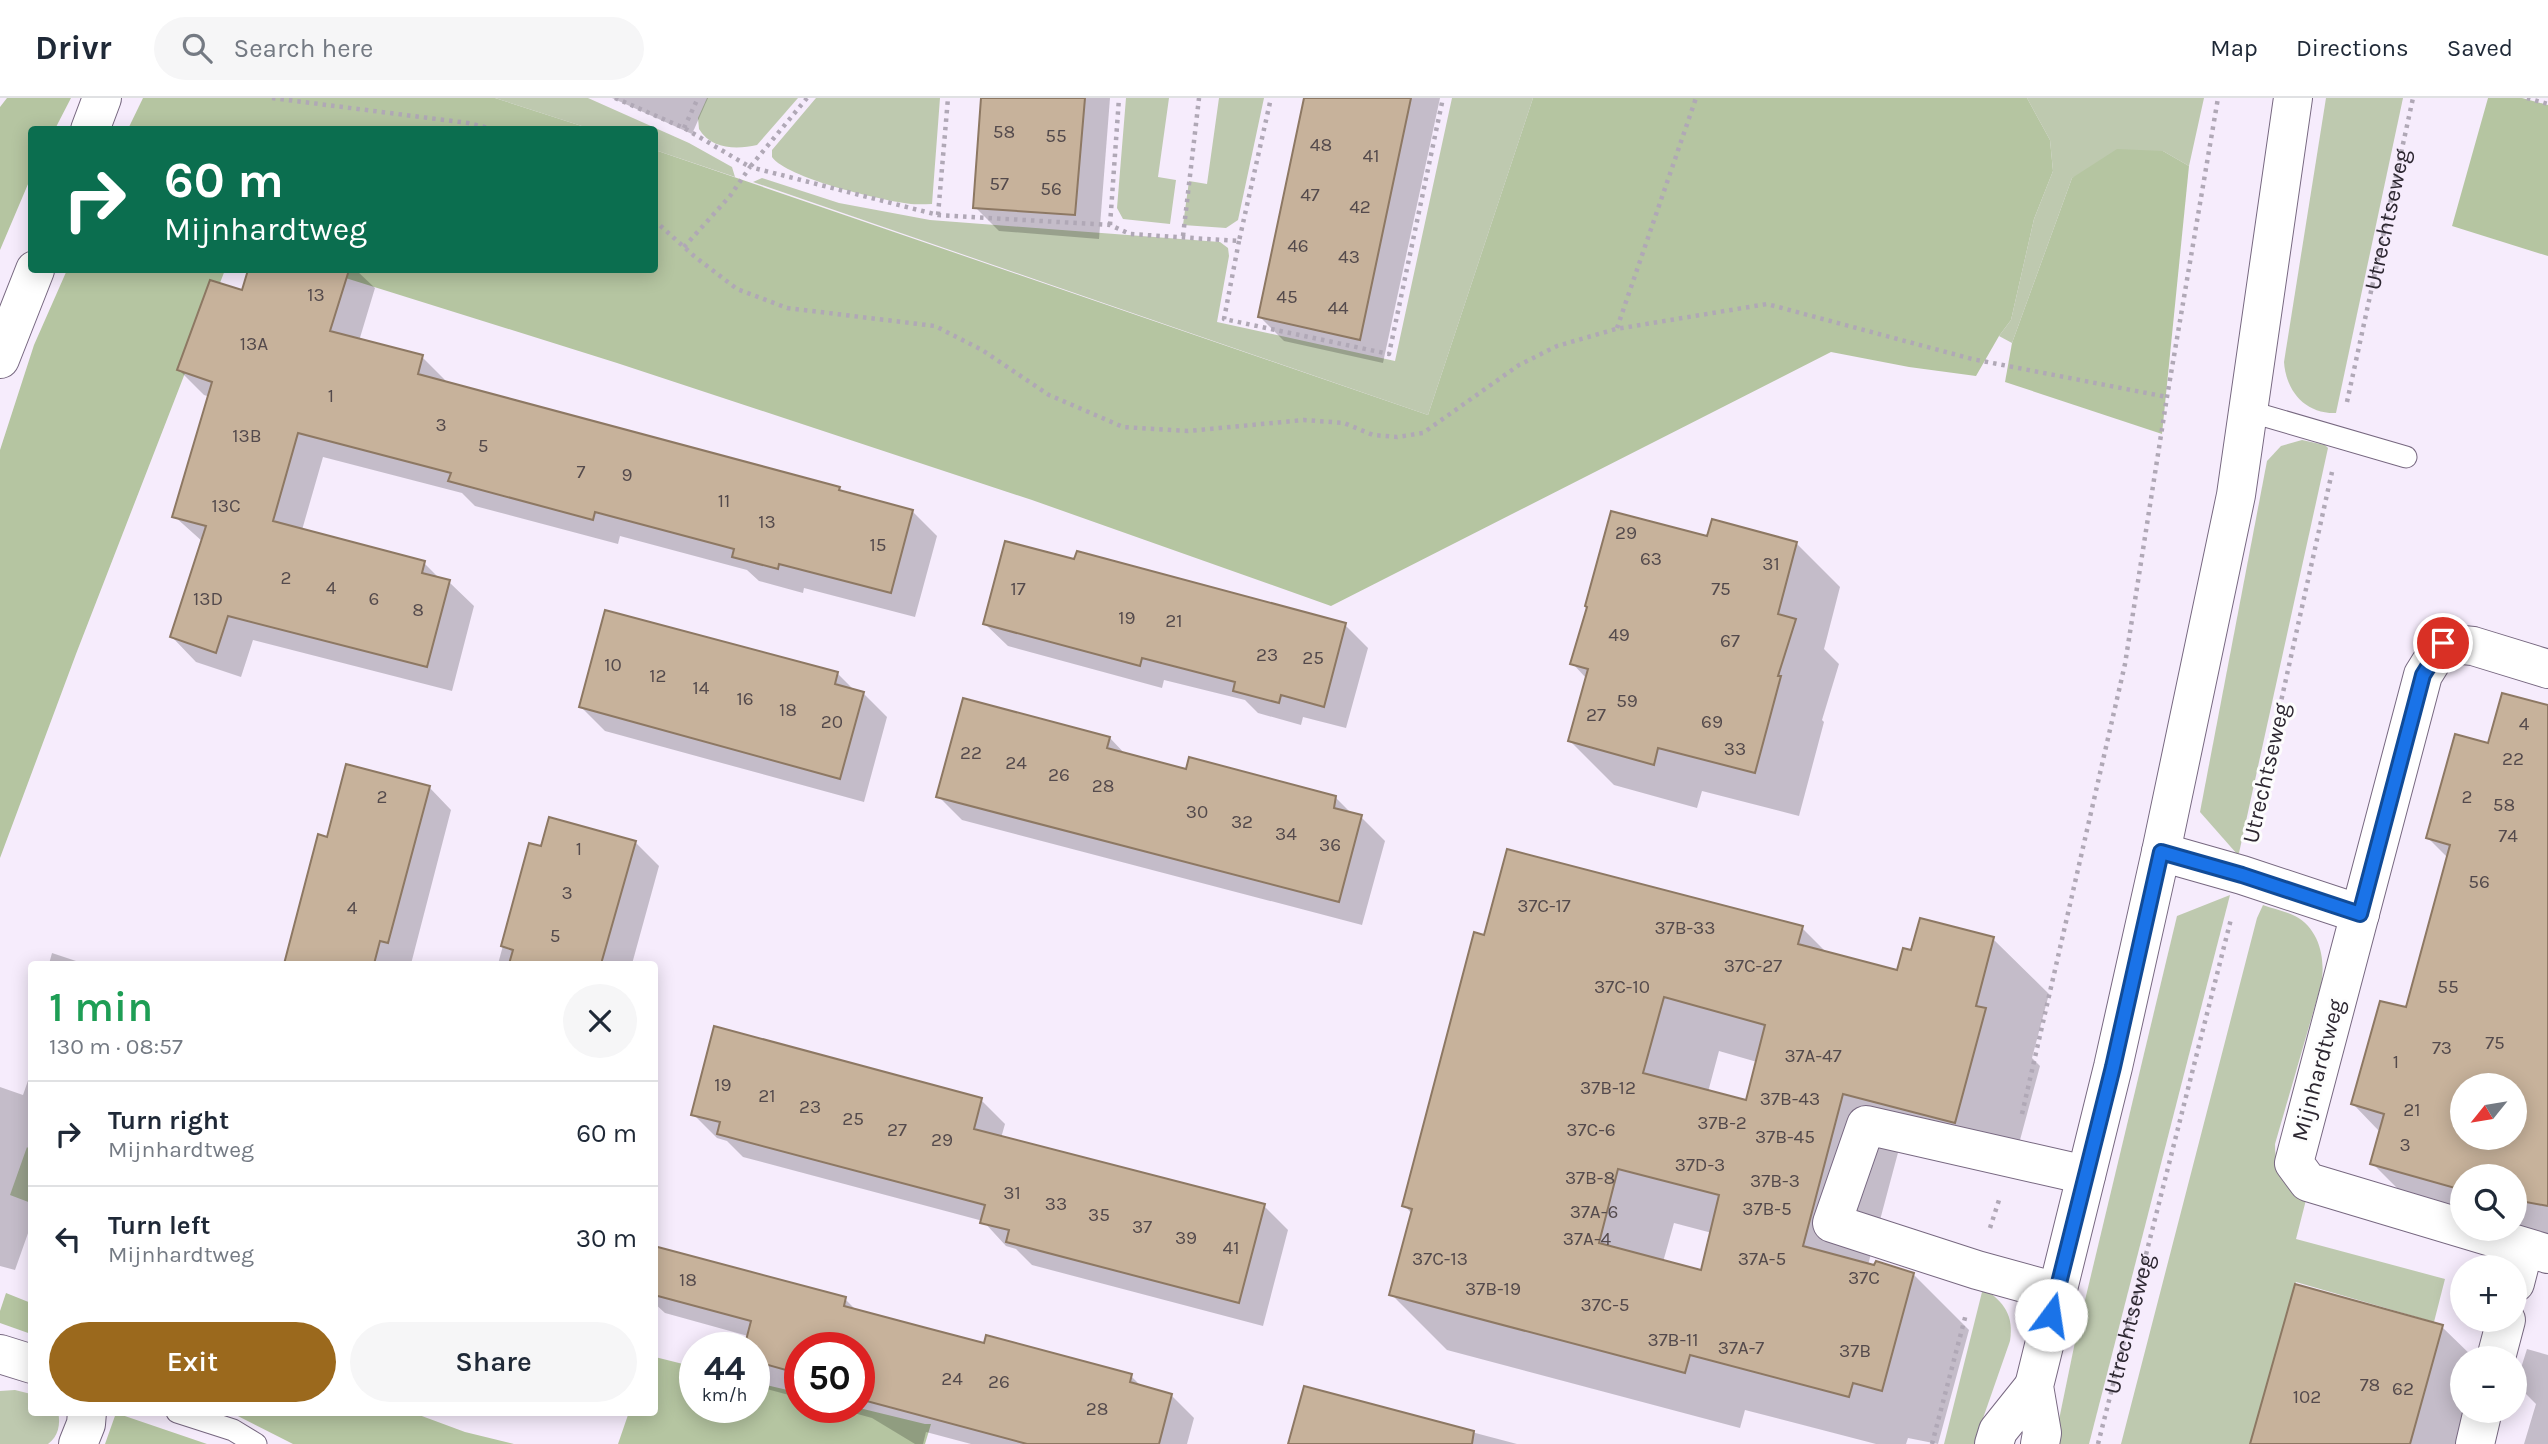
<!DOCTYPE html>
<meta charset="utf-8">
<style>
:root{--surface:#fff;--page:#f6f6f7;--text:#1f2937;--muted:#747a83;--line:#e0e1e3;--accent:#9b691d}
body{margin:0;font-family:Karla,sans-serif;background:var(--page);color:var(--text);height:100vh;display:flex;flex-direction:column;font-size:26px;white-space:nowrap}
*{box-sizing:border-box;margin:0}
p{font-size:23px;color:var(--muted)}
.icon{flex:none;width:38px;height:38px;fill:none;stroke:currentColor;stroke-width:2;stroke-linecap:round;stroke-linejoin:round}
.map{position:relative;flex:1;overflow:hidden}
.sheet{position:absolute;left:28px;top:863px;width:630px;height:455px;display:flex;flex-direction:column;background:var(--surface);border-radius:7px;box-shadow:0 4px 18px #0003}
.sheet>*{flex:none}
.banner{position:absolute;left:28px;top:28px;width:630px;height:147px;border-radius:7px;box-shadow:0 4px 18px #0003;background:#0b6e4f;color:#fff;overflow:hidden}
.needle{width:46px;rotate:240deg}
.fabs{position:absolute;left:2450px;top:975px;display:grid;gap:14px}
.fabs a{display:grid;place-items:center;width:77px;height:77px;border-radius:50%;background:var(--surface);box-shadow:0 4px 18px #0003;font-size:35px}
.speed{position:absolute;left:679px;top:1234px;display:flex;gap:14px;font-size:35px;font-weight:700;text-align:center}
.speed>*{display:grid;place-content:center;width:91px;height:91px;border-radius:50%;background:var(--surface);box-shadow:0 4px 18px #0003;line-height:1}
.speed small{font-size:18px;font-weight:400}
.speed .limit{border:10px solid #d22;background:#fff;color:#111}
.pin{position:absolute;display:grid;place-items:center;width:60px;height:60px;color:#fff;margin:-30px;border:4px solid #fff;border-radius:50%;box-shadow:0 2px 7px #0007}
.me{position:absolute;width:77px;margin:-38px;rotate:14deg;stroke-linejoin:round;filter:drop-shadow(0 0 5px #0008)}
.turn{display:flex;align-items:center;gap:24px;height:147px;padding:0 21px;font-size:32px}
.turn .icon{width:91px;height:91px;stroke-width:2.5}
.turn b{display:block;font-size:49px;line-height:60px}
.round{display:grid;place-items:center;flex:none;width:74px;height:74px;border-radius:37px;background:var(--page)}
.head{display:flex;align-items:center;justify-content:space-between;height:119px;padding:0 21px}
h1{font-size:42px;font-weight:600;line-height:52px;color:#1e9e55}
.button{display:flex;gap:14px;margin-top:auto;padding:14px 21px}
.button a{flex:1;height:80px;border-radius:42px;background:var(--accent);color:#fff;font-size:28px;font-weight:600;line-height:80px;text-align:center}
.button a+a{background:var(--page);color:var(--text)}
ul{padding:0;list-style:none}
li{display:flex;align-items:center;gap:21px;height:105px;padding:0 21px;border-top:2px solid var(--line)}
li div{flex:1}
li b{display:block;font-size:26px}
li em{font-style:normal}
header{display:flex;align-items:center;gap:42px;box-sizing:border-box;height:98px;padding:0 35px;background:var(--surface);border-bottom:2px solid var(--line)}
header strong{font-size:33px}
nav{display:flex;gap:38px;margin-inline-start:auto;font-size:24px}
.search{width:490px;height:63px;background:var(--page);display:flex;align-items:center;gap:18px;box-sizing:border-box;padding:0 24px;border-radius:38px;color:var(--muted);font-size:26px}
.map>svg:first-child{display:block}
.green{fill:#bec9af}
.forest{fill:#b5c5a1}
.shadow{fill:#0003;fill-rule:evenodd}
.building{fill:#c7b29b;stroke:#8d7863;stroke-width:2;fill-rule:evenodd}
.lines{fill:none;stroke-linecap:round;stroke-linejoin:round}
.service-casing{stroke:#776880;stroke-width:23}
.minor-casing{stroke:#776880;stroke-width:40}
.secondary-casing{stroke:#776880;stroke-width:40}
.path{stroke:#b0a8b6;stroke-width:4.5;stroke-dasharray:3.5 5;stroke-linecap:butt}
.service{stroke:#fff;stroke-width:21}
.minor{stroke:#fff;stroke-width:38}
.secondary{stroke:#fff;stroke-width:38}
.route-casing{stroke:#114b97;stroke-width:18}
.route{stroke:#1a73e8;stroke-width:12}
.labels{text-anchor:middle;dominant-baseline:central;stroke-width:6;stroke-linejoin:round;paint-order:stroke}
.number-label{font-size:19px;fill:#544a4c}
.street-label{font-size:23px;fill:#2d2731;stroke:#fdfdfd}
</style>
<header>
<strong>Drivr</strong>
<div class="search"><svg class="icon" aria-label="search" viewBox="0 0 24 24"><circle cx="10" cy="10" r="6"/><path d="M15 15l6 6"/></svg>Search here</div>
<nav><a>Map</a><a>Directions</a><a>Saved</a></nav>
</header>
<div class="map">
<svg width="2548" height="1346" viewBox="0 0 2548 1346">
<rect width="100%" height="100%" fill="#f6ecfc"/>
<g class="green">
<polygon points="495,0 588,0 689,45 732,69 735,79 655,52 654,32 591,31"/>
<path d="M707 0H798L757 47C736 52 711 51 699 31L698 20Z"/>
<path d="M816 0H940L932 106C923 106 913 107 904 105 877 101 787 80 772 59V52Z"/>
<polygon points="1126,0 1169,0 1158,79 1176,82 1170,126 1123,121 1117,110"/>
<polygon points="1219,0 1264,0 1238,122 1226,130 1183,127 1189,83 1207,86"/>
<polygon points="1452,0 1533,0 1428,317 753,84 762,80 839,105 930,122 1220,144 1228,150 1229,158 1217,224 1395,263"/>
<polygon points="2027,0 2204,0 2189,68 2163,53 2072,80 2012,245 1999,238 2011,222 2034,121 2053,73 2050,42"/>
<path d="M2326 0H2403L2336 315C2305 316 2286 293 2284 264Z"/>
<polygon points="2302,342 2325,347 2328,350 2239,755 2237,756 2200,714 2267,363 2281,348"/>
<polygon points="2230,797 2089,1346 2054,1346 2075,1244 2177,818"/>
<path d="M2263 807C2274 811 2285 813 2295 818 2320 831 2326 862 2321 887L2275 1046C2275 1076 2286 1081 2307 1098L2296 1141 2445 1181 2434 1224 2296 1184 2252 1346H2121L2257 820Z"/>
<polygon points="27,1049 31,1053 31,1105 10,1097"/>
<path d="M1983 1190C2004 1204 2014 1217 2010 1243L1974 1346H1944Z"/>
<path d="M15 1292 31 1296 32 1314H58C61 1326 58 1339 48 1346H0V1293Z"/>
</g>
<g class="forest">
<polygon points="7,0 71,0 55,31 32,32 31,79 0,152 0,9"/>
<polygon points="143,0 495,0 591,31 128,31"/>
<polygon points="1533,0 2027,0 2050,42 2053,73 2034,121 2011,222 1999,238 1976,278 1909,269 1831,254 1331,508 1032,402 617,265 320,172 654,172 655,52 1428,317"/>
<polygon points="2488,0 2522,0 2548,7 2548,158 2452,128"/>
<polygon points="2117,51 2163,53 2189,68 2162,336 2005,284 2012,245 2072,80"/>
<polygon points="67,172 225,172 76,556 0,760 0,352 34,247"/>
<polygon points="6,1195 31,1205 31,1236 0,1225 0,1213"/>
<polygon points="655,1259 695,1269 695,1309 754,1309 754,1284 800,1295 800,1309 855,1309 925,1326 931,1326 925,1346 618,1346 629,1314 654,1314"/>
<polygon points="230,1314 411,1314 465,1334 514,1346 293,1346"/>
<polygon points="116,1315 207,1346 208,1346 105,1346"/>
</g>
<g class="shadow">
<polygon points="612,0 708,0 692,36"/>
<polygon points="983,0 1110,0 1099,141 999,133 975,109"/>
<polygon points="1307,0 1440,0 1383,265 1284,243 1260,219"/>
<polygon points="250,172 356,172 375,190 359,243 422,259 447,284 446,286 839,390 844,395 912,413 937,438 915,519 804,490 803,495 759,483 747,472 620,438 618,446 475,408 462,395 323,359 302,432 424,465 440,481 449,484 474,508 452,593 253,542 241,579 196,564 172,539 203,444 174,418 210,299 204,297 179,272 243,194"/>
<polygon points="1709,440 1796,445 1840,489 1824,551 1839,566 1822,622 1824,624 1799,718 1702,693 1697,710 1614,687 1570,643 1587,581 1572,565"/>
<polygon points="606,514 838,576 855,593 863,595 887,619 864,704 605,633 581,609"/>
<polygon points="985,526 1345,527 1368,550 1346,630 1303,619 1301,627 1258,615 1245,602 1164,582 1162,590 1008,548"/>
<path d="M2548 609V1166L2429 1122 2372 1065 2380 1034 2353 1006 2407 912 2448 760 2428 740 2489 647ZM2462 987H2515V1040H2462ZM2462 1078H2515V1130H2462Z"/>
<polygon points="1110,640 1126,657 1187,673 1336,700 1352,716 1361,719 1385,743 1362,827 962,722 938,698"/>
<polygon points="429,689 451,712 411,866 285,866 319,739 328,741"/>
<polygon points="635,744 659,768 632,866 498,866 530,747 542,750"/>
<path d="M1802 830 1828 856 1898 874 1912 855 1993 841 2049 896 2032 960 2040 968 2010 1079 1899 1051 1868 1167 1913 1176 1969 1232 1938 1346 1908 1340 1906 1346H1876L1745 1312 1740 1330 1447 1252 1391 1196 1412 1116 1404 1107 1485 839ZM1719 953 1757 964 1747 1004 1708 994ZM1674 1125 1712 1135 1702 1174 1663 1164Z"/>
<polygon points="52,855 85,866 49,866"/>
<polygon points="32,971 32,1124 15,1172 0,1168 0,989 23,997"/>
<polygon points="981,1002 1005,1026 1001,1040 1264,1108 1288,1132 1263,1228 1032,1167 1016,1151 1006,1148 983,1123 743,1059 727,1043 717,1040 693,1016"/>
<polygon points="654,1150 845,1201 857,1213 985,1247 1131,1278 1143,1290 1171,1297 1194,1320 1187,1346 971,1346 926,1334 923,1346 915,1346 872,1320 832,1309 859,1309 859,1250 800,1250 800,1300 763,1290 754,1281 754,1250 748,1238 665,1215 654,1205"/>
<polygon points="2297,1188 2442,1229 2474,1260 2462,1260 2462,1312 2492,1312 2483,1346 2252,1346"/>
<polygon points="2527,1251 2548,1257 2548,1346 2524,1346 2536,1306 2516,1286"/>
<polygon points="1305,1290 1517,1346 1290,1346"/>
</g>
<g class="building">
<polygon points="981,0 1085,0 1075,117 973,110"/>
<polygon points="1304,0 1411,0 1360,242 1258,219"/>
<polygon points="248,172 349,172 330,233 423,257 418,276 840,389 839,392 913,412 891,495 779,466 778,471 732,459 734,451 595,414 593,422 448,383 451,375 298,335 273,423 425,463 422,475 450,482 427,569 228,518 216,555 170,539 206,428 172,419 212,284 177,272 210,182 242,192"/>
<polygon points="1611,413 1707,438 1712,421 1797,444 1778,516 1796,521 1778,578 1781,578 1755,675 1658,650 1654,667 1568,643 1588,571 1570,566 1587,509 1585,508"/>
<polygon points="1005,443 1074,461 1077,453 1346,525 1324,609 1281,597 1279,605 1233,593 1235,584 1142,560 1140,568 983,526"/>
<polygon points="605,512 838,574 835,586 864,594 840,681 579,609"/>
<path d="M2502 595 2548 607V1108L2515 1102V1078H2462V1092L2370 1066 2384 1016 2351 1006 2380 903 2406 909 2450 747 2426 740 2455 636 2488 645ZM2462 987H2515V1040H2462Z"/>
<polygon points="963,600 1110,639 1107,650 1186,671 1189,659 1336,698 1334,710 1362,717 1339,804 936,699"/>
<polygon points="346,666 430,688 388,845 380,843 374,866 284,866 318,736 327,739"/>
<polygon points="549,719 636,743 601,866 509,866 513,852 501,848 529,745 541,748"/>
<path d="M1507 751 1803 828 1798 846 1897 872 1903 850 1911 852 1920 820 1994 839 1976 908 1986 910 1955 1025 1843 996 1803 1148 1874 1167 1876 1163 1914 1175 1882 1293 1853 1285 1849 1299 1690 1257 1685 1275 1389 1197 1412 1111 1402 1108 1474 834 1484 837ZM1664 899 1765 927 1746 1002 1643 975ZM1618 1071 1719 1097 1701 1172 1599 1145Z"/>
<polygon points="714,928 982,1000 974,1031 1265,1106 1239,1205 1006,1144 1009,1132 980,1125 985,1107 717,1036 720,1024 691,1017"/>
<polygon points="654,1148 846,1199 844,1208 923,1229 984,1245 986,1237 1132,1276 1130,1284 1172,1296 1159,1346 1027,1346 859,1301 859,1250 800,1250 800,1276 754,1263 754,1250 744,1250 751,1223 654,1197"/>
<polygon points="2295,1186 2443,1227 2410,1346 2250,1346"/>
<polygon points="1304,1288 1474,1333 1472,1346 1288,1346"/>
</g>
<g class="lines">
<defs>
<g id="service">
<polyline points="2248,313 2406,359"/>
<polyline points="177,1314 233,1332 256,1346"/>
</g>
<g id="minor">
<polyline points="90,32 102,0"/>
<polyline points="0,261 35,172"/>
<polyline points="2548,571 2473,548 2443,545 2423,577 2294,1065 2308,1084 2548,1156"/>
<polyline points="2161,754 2242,777 2360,816"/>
<polyline points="2515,1185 2524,1150"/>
<polyline points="2057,1194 1977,1172 1832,1125 1866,1027 2086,1077"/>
<polyline points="0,1256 32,1266"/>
<polyline points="2496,1260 2506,1222"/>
<polyline points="78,1346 86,1326 87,1314"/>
<polyline points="2475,1346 2483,1312"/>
</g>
<g id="secondary">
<polyline points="1994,1346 1998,1333 2034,1288"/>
<polyline points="2040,1346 2042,1335 2034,1288 2113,969 2161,754 2236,397 2293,0"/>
</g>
</defs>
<use href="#service" class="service-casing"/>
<use href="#minor" class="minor-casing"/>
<use href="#secondary" class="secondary-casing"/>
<g class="path">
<polyline points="272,0 468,25 497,32"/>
<polyline points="615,0 684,30 750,69 807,0"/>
<polyline points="2527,0 2548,6"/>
<polyline points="684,30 698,0"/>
<polyline points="938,117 948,0"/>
<polyline points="654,122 694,158 737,191 787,210 935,228 982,252 1049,297 1123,329 1188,333 1304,322 1344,325 1373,337 1397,339 1423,335 1519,267 1557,248 1616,231 1767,206 1972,261 2167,299"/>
<polyline points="1110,127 1119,0"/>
<polyline points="1183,138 1199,0"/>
<polyline points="1239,143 1224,221 1389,256 1443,0"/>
<polyline points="684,149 730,98 750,69 938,117 1110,127 1130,136 1239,143 1271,0"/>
<polyline points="1617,230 1696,0"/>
<path id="s1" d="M2347 304 2413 0"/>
<polyline points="2252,734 2332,374"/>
<polyline points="2022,1016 2125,566 2167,299 2218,0"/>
<polyline points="1990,1130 1999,1102"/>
<polyline points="1932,1346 1966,1216"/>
<path id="s2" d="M2098 1346 2231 821"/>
</g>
<use href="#service" class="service"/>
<use href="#minor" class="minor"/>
<use href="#secondary" class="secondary"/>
</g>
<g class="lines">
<defs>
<polyline id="route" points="2051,1217 2113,969 2161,754 2242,777 2360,816 2423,577 2443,545"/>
</defs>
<use href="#route" class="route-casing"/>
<use href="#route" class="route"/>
</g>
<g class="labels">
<g class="number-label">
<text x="1004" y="34">58</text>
<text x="1056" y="38">55</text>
<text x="1321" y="47">48</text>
<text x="1371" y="58">41</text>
<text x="999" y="86">57</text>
<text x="1051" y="91">56</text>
<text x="1310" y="97">47</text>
<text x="1360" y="109">42</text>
<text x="1298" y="148">46</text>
<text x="1349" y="159">43</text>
<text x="316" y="197">13</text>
<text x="1287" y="199">45</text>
<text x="1338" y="210">44</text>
<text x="254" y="246">13A</text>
<text x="331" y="298">1</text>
<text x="441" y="327">3</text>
<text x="247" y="338">13B</text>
<text x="483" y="348">5</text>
<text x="581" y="374">7</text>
<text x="627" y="377">9</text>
<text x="724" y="403">11</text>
<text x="226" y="408">13C</text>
<text x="767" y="424">13</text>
<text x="1626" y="435">29</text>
<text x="878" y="447">15</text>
<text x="1651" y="461">63</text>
<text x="1771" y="466">31</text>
<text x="286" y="480">2</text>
<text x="331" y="490">4</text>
<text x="1018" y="491">17</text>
<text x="1721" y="491">75</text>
<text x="208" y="501">13D</text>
<text x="374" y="501">6</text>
<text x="418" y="512">8</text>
<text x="1127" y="520">19</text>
<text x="1174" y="523">21</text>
<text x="1619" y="537">49</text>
<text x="1730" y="543">67</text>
<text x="1267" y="557">23</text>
<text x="1313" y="560">25</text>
<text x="613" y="567">10</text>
<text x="658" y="578">12</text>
<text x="701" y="590">14</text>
<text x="745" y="601">16</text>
<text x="1627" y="603">59</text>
<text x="788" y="612">18</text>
<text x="1596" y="617">27</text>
<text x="832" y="624">20</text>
<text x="1712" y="624">69</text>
<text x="2524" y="626">4</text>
<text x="1735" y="651">33</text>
<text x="971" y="655">22</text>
<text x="2513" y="661">22</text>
<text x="1016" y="665">24</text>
<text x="1059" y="677">26</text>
<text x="1103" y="688">28</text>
<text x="382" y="699">2</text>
<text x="2467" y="699">2</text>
<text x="2504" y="707">58</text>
<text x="1197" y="714">30</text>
<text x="1242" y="724">32</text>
<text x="1286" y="736">34</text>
<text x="2508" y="738">74</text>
<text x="1330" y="747">36</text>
<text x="579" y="751">1</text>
<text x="2479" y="784">56</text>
<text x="567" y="795">3</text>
<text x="1544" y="808">37C-17</text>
<text x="352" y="810">4</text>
<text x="1685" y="830">37B-33</text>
<text x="555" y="838">5</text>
<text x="1753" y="868">37C-27</text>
<text x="1622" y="889">37C-10</text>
<text x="2448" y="889">55</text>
<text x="2495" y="945">75</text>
<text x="2442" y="950">73</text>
<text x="1813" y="958">37A-47</text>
<text x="2396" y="964">1</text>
<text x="723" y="987">19</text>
<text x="1608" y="990">37B-12</text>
<text x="767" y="998">21</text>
<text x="1790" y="1001">37B-43</text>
<text x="810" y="1009">23</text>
<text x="2412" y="1012">21</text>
<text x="853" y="1021">25</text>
<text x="1722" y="1025">37B-2</text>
<text x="897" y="1032">27</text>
<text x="1591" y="1032">37C-6</text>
<text x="1785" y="1039">37B-45</text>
<text x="942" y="1042">29</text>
<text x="2405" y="1047">3</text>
<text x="1700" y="1067">37D-3</text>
<text x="1590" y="1080">37B-8</text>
<text x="1775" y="1083">37B-3</text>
<text x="1012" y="1095">31</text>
<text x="1056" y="1106">33</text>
<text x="1767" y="1111">37B-5</text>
<text x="1594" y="1114">37A-6</text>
<text x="1099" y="1117">35</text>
<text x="1142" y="1129">37</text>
<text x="1186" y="1140">39</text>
<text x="1587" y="1141">37A-4</text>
<text x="1231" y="1150">41</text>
<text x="1440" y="1161">37C-13</text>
<text x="1762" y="1161">37A-5</text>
<text x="1864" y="1180">37C</text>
<text x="688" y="1182">18</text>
<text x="1493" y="1191">37B-19</text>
<text x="1605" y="1207">37C-5</text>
<text x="1673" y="1242">37B-11</text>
<text x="1741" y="1250">37A-7</text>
<text x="1855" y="1253">37B</text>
<text x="952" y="1281">24</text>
<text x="999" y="1284">26</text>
<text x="2370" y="1287">78</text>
<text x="2403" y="1291">62</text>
<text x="2307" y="1299">102</text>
<text x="1097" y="1311">28</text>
</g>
<g class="street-label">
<text stroke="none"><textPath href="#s1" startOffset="187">Utrechtseweg</textPath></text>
<text transform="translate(2266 675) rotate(-77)">Utrechtseweg</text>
<text transform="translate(2318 972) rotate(-75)">Mijnhardtweg</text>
<text stroke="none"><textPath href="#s2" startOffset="124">Utrechtseweg</textPath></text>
</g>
</g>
</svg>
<div class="fabs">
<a><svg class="needle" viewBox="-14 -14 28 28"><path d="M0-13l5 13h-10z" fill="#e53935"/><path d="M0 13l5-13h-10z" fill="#747a83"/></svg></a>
<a><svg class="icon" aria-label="search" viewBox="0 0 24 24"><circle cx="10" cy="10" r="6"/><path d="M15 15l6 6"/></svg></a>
<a>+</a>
<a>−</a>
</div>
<div class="speed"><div>44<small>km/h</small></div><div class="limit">50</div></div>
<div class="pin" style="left:2443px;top:545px;background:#d93025"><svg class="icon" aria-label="arrive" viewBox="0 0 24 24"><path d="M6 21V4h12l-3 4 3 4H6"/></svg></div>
<svg class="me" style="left:2051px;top:1217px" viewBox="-20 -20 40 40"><circle r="19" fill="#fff"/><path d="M0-13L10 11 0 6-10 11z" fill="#1a73e8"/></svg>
<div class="banner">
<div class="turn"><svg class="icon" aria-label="right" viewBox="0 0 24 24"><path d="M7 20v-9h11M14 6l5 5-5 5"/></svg><div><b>60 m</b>Mijnhardtweg</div></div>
</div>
<section class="sheet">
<div class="head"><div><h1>1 min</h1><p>130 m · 08:57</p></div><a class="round"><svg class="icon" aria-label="close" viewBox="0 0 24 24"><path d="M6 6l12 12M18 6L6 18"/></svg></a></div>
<ul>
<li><svg class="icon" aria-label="right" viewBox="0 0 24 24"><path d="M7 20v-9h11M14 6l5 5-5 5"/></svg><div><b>Turn right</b><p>Mijnhardtweg</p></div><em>60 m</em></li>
<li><svg class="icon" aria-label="left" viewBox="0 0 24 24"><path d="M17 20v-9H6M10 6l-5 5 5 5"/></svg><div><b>Turn left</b><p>Mijnhardtweg</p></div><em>30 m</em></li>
</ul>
<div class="button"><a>Exit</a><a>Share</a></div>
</section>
</div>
